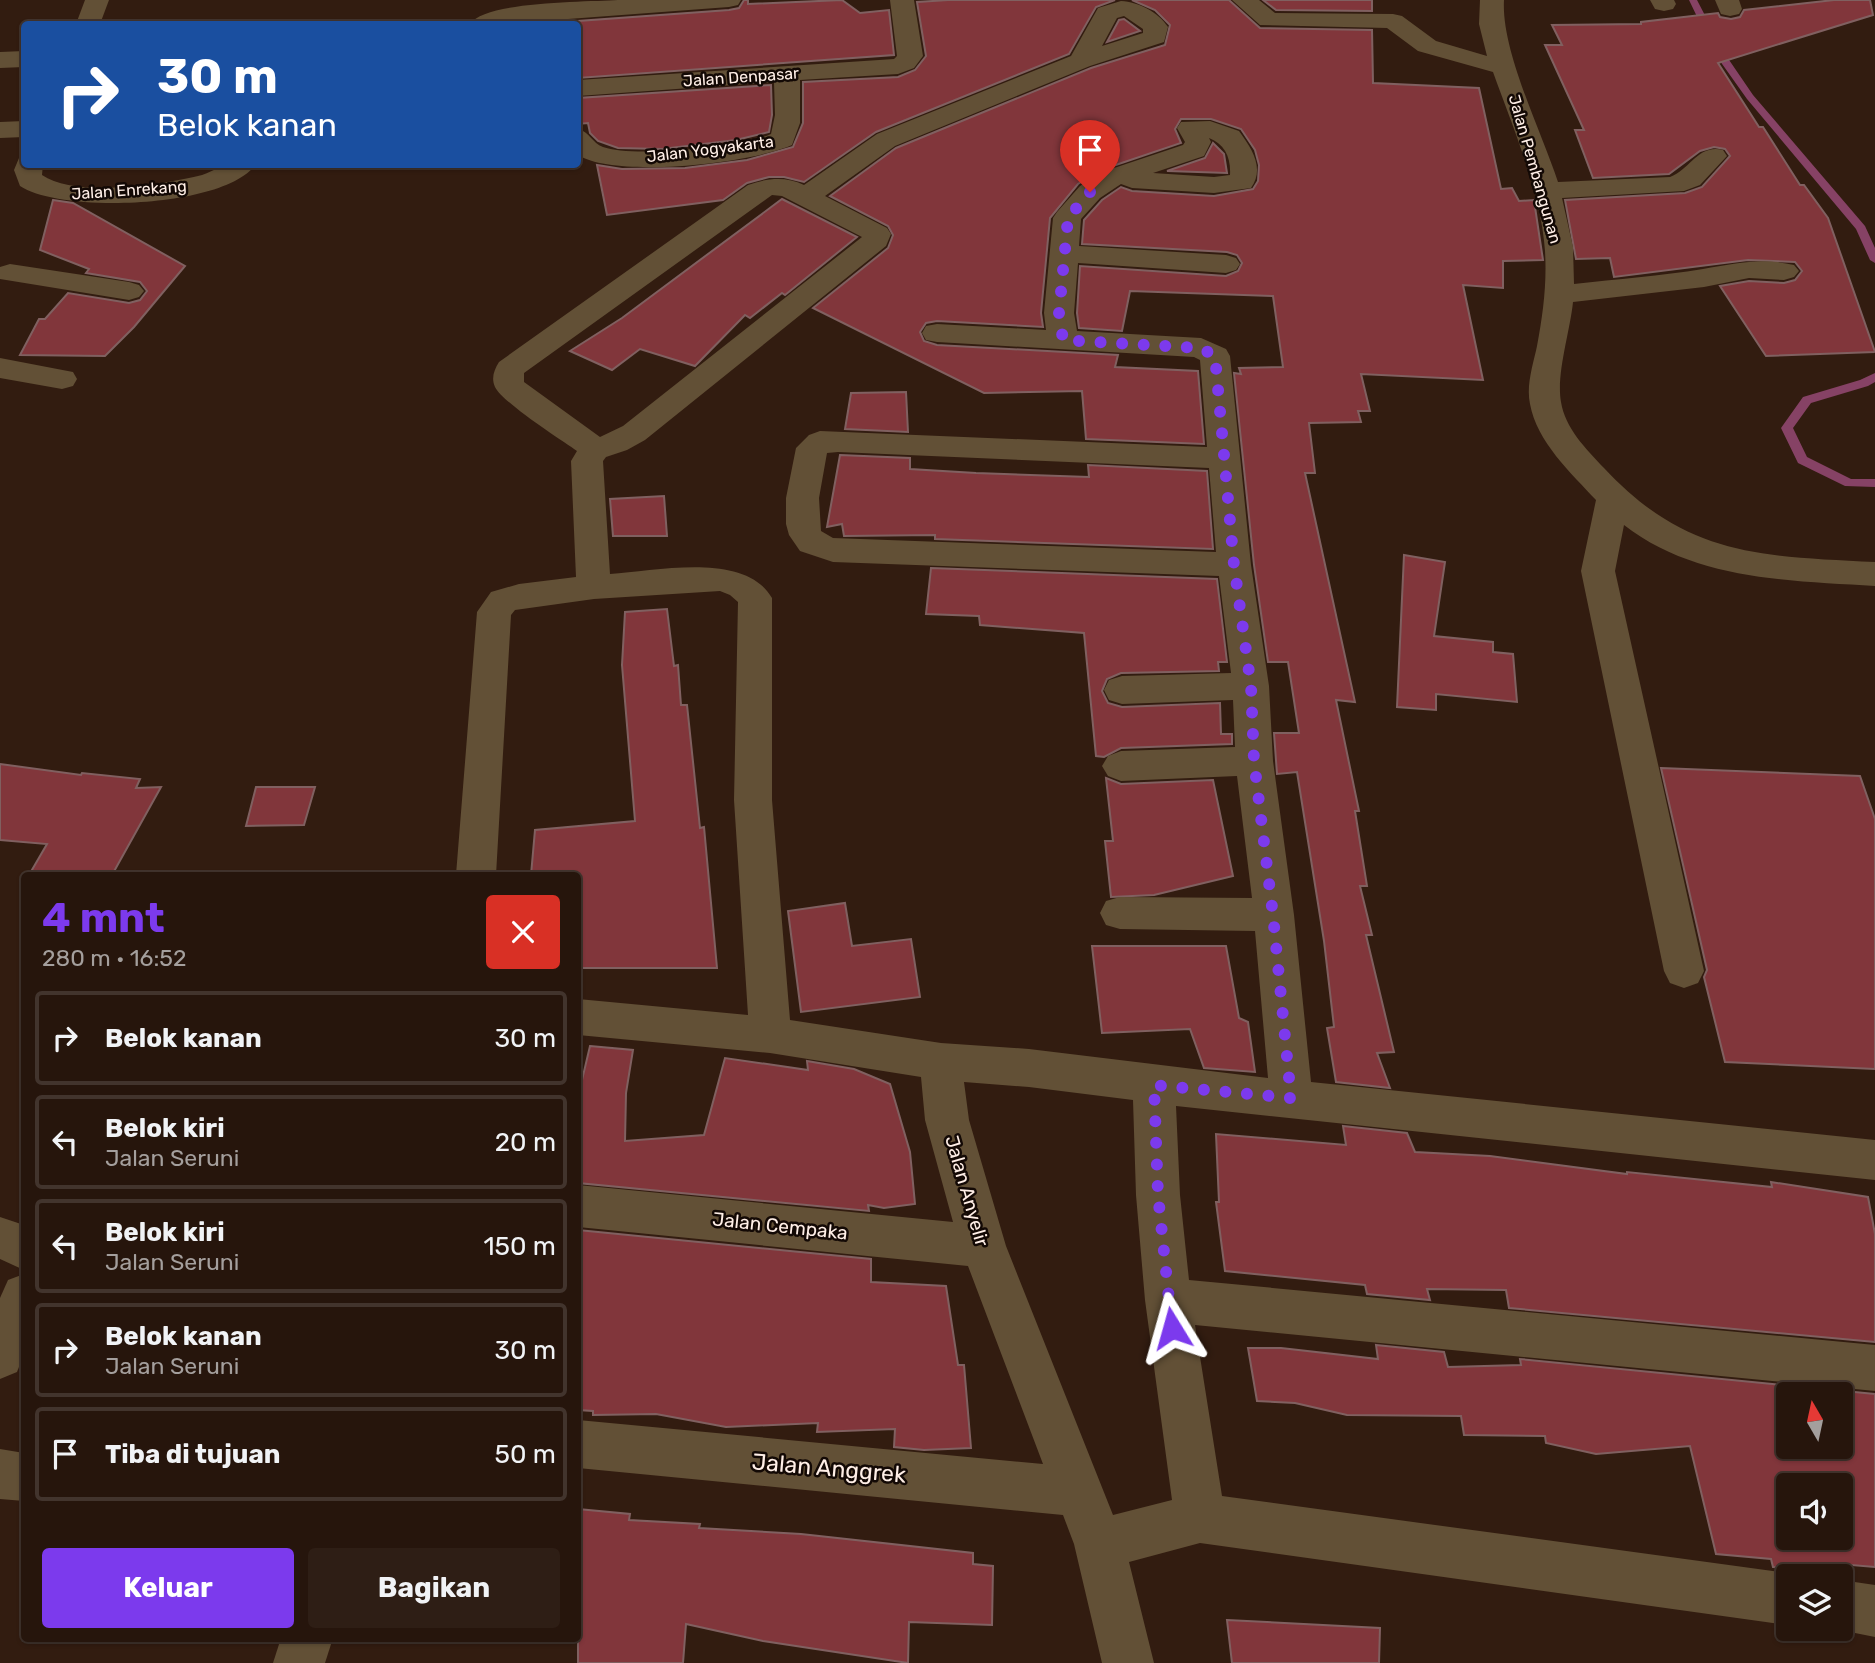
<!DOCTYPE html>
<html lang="id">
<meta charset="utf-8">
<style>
:root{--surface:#26150c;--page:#2e1e15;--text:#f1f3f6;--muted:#a49f9d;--line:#42342d;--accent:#7c3aed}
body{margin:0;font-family:Rubik,sans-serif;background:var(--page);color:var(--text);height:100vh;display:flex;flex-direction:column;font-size:26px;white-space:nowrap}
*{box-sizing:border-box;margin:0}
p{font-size:23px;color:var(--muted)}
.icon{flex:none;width:38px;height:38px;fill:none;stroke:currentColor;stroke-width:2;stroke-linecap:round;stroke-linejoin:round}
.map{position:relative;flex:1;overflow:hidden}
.panel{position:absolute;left:21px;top:872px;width:560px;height:770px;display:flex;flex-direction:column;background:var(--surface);border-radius:7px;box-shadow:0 2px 5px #0004,0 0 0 2px var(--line)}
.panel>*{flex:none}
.banner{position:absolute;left:21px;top:21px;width:560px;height:147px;border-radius:7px;box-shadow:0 2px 5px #0004,0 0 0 2px var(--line);background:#1a4fa0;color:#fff;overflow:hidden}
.needle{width:46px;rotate:351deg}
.controls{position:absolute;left:1776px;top:1382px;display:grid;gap:14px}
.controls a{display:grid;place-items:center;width:77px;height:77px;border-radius:7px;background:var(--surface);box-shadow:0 2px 5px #0004,0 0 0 2px var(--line);font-size:35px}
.pin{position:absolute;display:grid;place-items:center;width:60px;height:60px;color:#fff;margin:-72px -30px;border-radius:50% 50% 50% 0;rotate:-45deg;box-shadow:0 0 7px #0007}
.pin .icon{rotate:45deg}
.me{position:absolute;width:77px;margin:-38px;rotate:352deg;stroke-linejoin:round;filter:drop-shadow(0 0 5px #0008)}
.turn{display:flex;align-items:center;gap:24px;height:147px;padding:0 21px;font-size:32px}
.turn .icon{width:91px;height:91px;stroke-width:2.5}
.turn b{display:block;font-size:49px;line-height:60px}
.round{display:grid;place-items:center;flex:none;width:74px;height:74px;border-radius:7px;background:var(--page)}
.summary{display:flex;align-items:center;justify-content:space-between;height:119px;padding:0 21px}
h1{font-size:42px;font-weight:700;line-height:52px;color:var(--accent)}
.cta{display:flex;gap:14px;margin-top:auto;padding:14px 21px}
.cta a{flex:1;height:80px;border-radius:7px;background:var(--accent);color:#fff;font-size:28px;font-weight:700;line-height:80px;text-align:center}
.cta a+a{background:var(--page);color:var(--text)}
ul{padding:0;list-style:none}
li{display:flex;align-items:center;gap:21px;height:94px;margin:0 14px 10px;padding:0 7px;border:4px solid var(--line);border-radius:7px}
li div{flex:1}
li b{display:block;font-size:26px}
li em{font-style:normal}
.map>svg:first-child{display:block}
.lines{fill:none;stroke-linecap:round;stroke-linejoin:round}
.stream{fill:#864265;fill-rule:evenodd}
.building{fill:#81363b;stroke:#806060;stroke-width:2;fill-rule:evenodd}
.minor{fill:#625036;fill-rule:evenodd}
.route{stroke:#7c3aed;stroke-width:12;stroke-dasharray:0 21.6}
.labels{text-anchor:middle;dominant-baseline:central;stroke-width:5;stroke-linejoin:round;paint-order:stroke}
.far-street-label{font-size:16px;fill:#ffefe7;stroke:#130905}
.street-label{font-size:19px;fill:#ffefe7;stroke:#130905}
.near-street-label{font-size:23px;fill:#ffefe7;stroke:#130905}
</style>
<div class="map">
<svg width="1875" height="1663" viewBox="0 0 1875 1663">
<rect width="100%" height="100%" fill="#321c10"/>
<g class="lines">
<g class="stream">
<polygon points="1689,0 1697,0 1725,54 1753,95 1865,226 1875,248 1875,263 1870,260 1856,229 1747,99 1715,54"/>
<polygon points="1875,373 1875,382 1868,386 1811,403 1793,428 1807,457 1851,479 1875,479 1875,487 1845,486 1798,463 1781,428 1803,397 1860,380"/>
</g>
</g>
<g class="building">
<polygon points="744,0 748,0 748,4 842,0 860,13 889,10 894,55 578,78 578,21 729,10 739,8"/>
<polygon points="948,0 1115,0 1096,7 1069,54 876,132 804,182 784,177 769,177 747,183 723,200 607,215 597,165 622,169 685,168 747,160 793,147 803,123 803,82 898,77 915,70 926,56 917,2"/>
<polygon points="1132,0 1229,0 1260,28 1372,30 1373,83 1479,88 1501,189 1512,188 1519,201 1534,200 1535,207 1543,260 1503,261 1503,288 1463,285 1483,380 1361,374 1370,411 1358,411 1361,422 1309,423 1315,473 1305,473 1355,702 1336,700 1359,811 1355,811 1367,886 1360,886 1372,935 1366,935 1394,1052 1377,1053 1390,1088 1336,1082 1327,1028 1334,1027 1324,941 1297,772 1277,774 1274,733 1299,733 1288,662 1268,662 1254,565 1234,373 1241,374 1239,368 1283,367 1273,296 1130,291 1122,331 1079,328 1077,313 1080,266 1226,276 1238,271 1242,263 1237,255 1227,252 1082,244 1084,220 1102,200 1121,187 1132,191 1214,196 1253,189 1258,181 1259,165 1255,150 1241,129 1211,119 1181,119 1175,129 1181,143 1098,171 1078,184 1050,218 1041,313 1043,327 937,321 926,323 920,332 924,341 937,345 1118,355 1115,367 1198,371 1204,444 1086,439 1082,391 984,393 813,308 888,248 893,235 888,226 830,196 896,148 1091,68 1165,45 1170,25 1155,10"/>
<polygon points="1263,0 1372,0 1372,11 1276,10"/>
<polygon points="1834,0 1870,0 1873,15 1718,63 1759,127 1763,127 1800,185 1804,185 1828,218 1875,352 1766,356 1720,286 1749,281 1784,283 1795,280 1802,271 1795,262 1748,260 1614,277 1610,258 1576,259 1565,200 1685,193 1702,187 1730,156 1725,149 1714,147 1700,151 1669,174 1593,178 1575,130 1584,130 1545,45 1562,45 1552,25 1641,24 1641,22 1718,13 1720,17 1731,19 1740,17 1744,10"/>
<polygon points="1124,19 1140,31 1107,42 1119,20"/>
<polygon points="771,85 772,115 769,132 736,140 662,149 618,148 598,141 590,133 588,123 578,124 578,98"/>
<polygon points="1213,143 1224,154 1227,173 1167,171 1205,158"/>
<polygon points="782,199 857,237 785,295 782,293 750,318 745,315 695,366 640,349 612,370 570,351 622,318"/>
<polygon points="53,200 73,203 185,266 134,327 105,356 20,355 39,319 45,319 68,293 129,303 140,300 147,291 140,282 86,273 89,269 40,250"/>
<polygon points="906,392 908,432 845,429 851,393"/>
<polygon points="840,455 910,458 910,469 976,473 1089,477 1088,465 1207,471 1213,549 935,539 935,535 844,536 842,524 827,527"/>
<polygon points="664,496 667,536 613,536 610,499"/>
<polygon points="1404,555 1445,562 1434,636 1493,642 1493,652 1513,654 1517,702 1436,694 1436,710 1397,707"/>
<polygon points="931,568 1217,579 1227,662 1218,662 1219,671 1121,673 1107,679 1102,691 1108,703 1122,707 1220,703 1221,734 1232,734 1232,744 1121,748 1104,757 1096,756 1084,633 980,625 979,616 926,614"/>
<polygon points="667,609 674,666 678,665 681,705 687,705 700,828 704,827 717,968 578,968 578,875 531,875 535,830 635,821 622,665 625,612"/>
<polygon points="0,764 81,775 82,773 140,779 136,788 161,787 112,875 29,875 47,844 0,840"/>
<polygon points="1661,768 1860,776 1875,819 1875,1069 1725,1062 1704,977 1707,970"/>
<polygon points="1106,778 1121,784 1213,780 1233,876 1154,895 1111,897 1105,841 1113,841"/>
<polygon points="256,787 315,787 304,825 246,826"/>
<polygon points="845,903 852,946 911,939 920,997 801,1012 788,911"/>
<polygon points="1092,946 1226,946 1239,1018 1248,1022 1255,1072 1204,1068 1190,1029 1102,1033"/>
<polygon points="590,1046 633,1050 626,1093 625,1141 704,1135 725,1058 808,1070 807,1061 854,1069 890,1084 910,1152 915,1204 884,1208 868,1205 869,1211 578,1183 578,1097"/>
<polygon points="1343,1126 1407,1133 1415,1152 1490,1156 1627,1174 1627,1172 1772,1187 1771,1182 1868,1197 1875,1234 1875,1342 1509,1308 1506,1290 1427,1289 1430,1300 1367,1294 1365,1285 1225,1271 1216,1202 1219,1202 1216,1134 1346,1145"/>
<polygon points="578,1230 871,1259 871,1282 946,1286 958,1365 964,1365 971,1448 924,1450 894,1447 895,1429 817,1432 818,1423 726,1427 656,1414 593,1415 593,1411 578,1410"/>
<path d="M1376 1345 1444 1352 1448 1367 1521 1365 1520 1359 1875 1394V1567L1840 1564 1841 1569 1773 1567 1771 1559 1716 1554 1690 1446 1596 1454 1546 1443 1545 1436 1464 1435 1461 1416 1347 1415 1295 1403 1257 1401 1248 1348H1281L1378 1359ZM1788 1395H1841V1447H1788ZM1788 1486H1841V1538H1788Z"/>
<polygon points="578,1509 630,1514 629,1520 700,1524 699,1528 801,1534 973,1553 973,1564 993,1566 992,1625 909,1622 908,1663 763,1641 686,1624 683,1663 578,1663"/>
<polygon points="1227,1620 1380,1628 1379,1663 1232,1663"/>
</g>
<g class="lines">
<g class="minor">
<polygon points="85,0 109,0 100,24 76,24"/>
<path d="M618 0H741L738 5 729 7 502 24H470C485 1 588 2 618 0Z"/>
<path d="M890 0H914L923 56 914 68 898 74 800 80V123L792 145C752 163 616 179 578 155V129C590 132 592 143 603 147 633 158 742 147 771 134L775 115 774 82 578 96V80L894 59 897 56Z"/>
<path d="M1232 0H1259L1275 13 1393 14 1402 16 1436 41 1487 56 1479 24 1480 0H1504C1501 51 1541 130 1558 182L1670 177C1691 169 1698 144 1723 150L1727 156 1700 185 1684 191 1562 198 1573 247 1574 284C1617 279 1661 276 1703 269 1735 264 1762 257 1794 265L1799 271 1794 277 1784 280 1749 278 1704 287 1573 302C1570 332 1556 374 1561 402 1565 428 1586 449 1604 468 1687 557 1761 556 1875 562V586C1791 581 1694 580 1624 525L1615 571 1704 971 1698 983 1684 988 1670 983 1664 971 1581 571 1596 500C1571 473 1537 442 1530 404 1526 385 1533 365 1537 346 1543 314 1547 284 1545 251 1541 192 1513 128 1493 72L1418 51 1387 28 1260 25Z"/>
<polygon points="1650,0 1674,0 1676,4 1673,9 1664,11 1655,9"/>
<polygon points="1715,0 1739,0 1742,9 1739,14 1730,16 1721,14"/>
<path d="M1121 1C1139 2 1158 12 1168 27L1164 42 1090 66 895 146 825 196 887 228 891 234 886 246 645 440 627 450 606 457 603 461 610 574C657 571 745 551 772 598V800L790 1020 941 1043 1029 1049 1268 1078 1255 931 1120 929 1106 925 1100 913 1106 901 1120 897 1252 898 1237 776 1121 781 1108 776 1102 766 1108 756 1121 751 1235 747 1233 700 1122 704 1109 700 1104 690 1109 680 1122 676 1231 673 1219 576 833 562 800 551 789 535 786 524V498L796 448 809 435 820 431 1207 447 1200 360 1194 357 937 342 926 340 922 333 926 326 937 324 1046 330 1044 313 1053 218 1057 212 1080 186 1099 173 1183 145 1185 142 1177 128 1181 122 1210 121 1239 131C1252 149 1265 168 1251 188L1214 193 1132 188 1121 184 1100 198 1081 219 1079 246 1226 255 1236 258 1240 264 1236 270 1226 273 1078 263 1074 313 1077 331 1201 338 1226 349 1230 356 1251 565 1269 686 1273 761 1294 915 1311 1082 1875 1140V1180L1176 1106 1180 1195 1189 1280 1875 1345V1391L1195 1325 1222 1496 1788 1573 1796 1577H1788V1625L1200 1543 1129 1562 1154 1663H1102L1074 1544 1063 1515 578 1468V1420L1043 1464 968 1266 578 1227V1185L953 1222 925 1120 921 1077 770 1053 578 1035V999L748 1015 734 800 738 602 730 595 720 591 594 599 515 610 511 615 496 875H456L477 612 491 592 519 584 576 577 571 461 577 451C561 440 502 402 495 387 491 378 494 370 499 362L748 185C767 178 786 176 804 185L877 134 1071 56 1098 8ZM1124 16 1143 29V33L1102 46 1117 18ZM1209 138C1225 144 1231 158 1230 175L1214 177 1153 173 1204 156 1211 142ZM772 195 782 196 862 237 623 426 600 437 524 382V373ZM838 452 1209 468 1216 552 833 538 821 531 819 498 827 453ZM964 1082 1029 1087 1133 1100 1136 1195 1145 1300 1172 1500 1113 1515 1006 1246 969 1120Z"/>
<polygon points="24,51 24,67 0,68 0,52"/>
<polygon points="24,121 24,137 0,138 0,122"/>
<path d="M24 157V164H43L42 175C75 198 160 185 198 176 209 174 219 166 229 164 237 163 248 164 256 164 226 208 62 214 20 186L14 170 19 158Z"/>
<polygon points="10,264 129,282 139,285 144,291 139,297 129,300 0,279 0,267"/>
<polygon points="0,358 73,372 77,379 73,386 62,389 0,378"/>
<polygon points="0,1217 24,1225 24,1270 0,1259"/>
<polygon points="24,1274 24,1354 17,1372 0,1379 0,1298 8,1280"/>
<polygon points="0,1449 24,1453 24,1501 0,1499"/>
<polygon points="1841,1580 1875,1585 1875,1637 1835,1629 1841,1629"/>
<polygon points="281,1638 333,1638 325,1663 273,1663"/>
</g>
</g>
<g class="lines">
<polyline class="route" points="1090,192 1068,218 1059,313 1063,340 1201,348 1215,356 1234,565 1251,686 1254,761 1273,915 1291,1098 1154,1085 1158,1195 1172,1328"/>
</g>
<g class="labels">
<g class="far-street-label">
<text transform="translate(741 77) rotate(-4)">Jalan Denpasar</text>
<text transform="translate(710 149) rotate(-7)">Jalan Yogyakarta</text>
<text transform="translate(1535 169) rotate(74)">Jalan Pembangunan</text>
<text transform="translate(129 190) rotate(-4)">Jalan Enrekang</text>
</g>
<g class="street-label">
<text transform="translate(967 1191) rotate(74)">Jalan Anyelir</text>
<text transform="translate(780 1226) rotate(6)">Jalan Cempaka</text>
</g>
<g class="near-street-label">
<text transform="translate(829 1468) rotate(5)">Jalan Anggrek</text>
</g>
</g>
</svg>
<div class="controls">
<a><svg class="needle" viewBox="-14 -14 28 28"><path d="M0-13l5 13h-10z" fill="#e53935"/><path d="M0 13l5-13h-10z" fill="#a49f9d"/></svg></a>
<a><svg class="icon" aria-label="sound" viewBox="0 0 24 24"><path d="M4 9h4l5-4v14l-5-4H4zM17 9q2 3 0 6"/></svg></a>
<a><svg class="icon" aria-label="layers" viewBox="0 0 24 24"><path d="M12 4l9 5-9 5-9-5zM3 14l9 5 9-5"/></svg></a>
</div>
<div class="pin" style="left:1090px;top:192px;background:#d93025"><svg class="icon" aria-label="arrive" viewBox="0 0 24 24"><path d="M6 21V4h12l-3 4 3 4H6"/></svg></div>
<svg class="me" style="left:1172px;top:1328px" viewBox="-20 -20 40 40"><path d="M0-17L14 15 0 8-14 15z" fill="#7c3aed" stroke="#fff" stroke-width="4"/></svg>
<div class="banner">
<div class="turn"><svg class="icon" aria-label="right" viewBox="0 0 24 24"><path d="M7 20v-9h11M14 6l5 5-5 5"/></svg><div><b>30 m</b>Belok kanan</div></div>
</div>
<section class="panel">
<div class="summary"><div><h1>4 mnt</h1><p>280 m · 16:52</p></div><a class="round" style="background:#d93025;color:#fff"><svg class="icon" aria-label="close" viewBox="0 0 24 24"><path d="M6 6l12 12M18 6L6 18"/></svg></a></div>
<ul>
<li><svg class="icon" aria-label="right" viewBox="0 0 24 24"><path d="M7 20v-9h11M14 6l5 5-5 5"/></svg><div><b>Belok kanan</b></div><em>30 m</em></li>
<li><svg class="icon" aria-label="left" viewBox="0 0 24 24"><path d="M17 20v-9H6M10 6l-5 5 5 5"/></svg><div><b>Belok kiri</b><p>Jalan Seruni</p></div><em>20 m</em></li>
<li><svg class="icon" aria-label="left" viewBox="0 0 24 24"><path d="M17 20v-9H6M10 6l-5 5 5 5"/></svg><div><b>Belok kiri</b><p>Jalan Seruni</p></div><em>150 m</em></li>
<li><svg class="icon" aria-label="right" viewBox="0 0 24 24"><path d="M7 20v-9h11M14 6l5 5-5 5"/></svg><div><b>Belok kanan</b><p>Jalan Seruni</p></div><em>30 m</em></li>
<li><svg class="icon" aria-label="arrive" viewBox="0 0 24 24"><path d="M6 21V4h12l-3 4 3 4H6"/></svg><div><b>Tiba di tujuan</b></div><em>50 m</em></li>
</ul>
<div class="cta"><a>Keluar</a><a>Bagikan</a></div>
</section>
</div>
